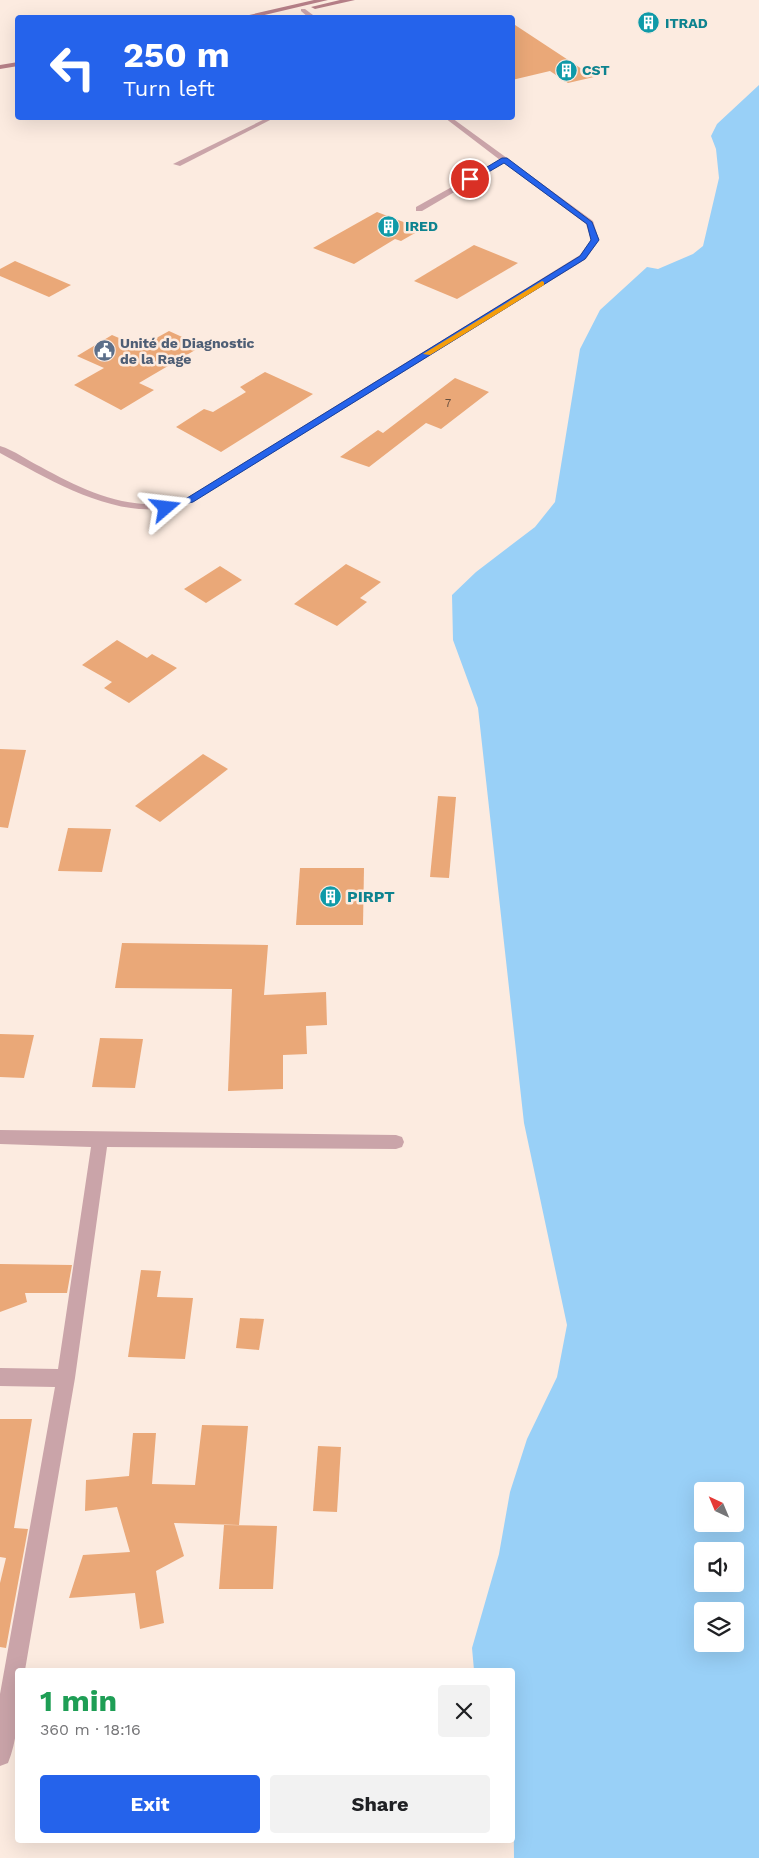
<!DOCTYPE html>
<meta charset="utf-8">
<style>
:root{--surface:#fff;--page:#f2f2f2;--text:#202124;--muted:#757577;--accent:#2563eb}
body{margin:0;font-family:"Work Sans",sans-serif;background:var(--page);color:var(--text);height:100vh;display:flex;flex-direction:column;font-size:19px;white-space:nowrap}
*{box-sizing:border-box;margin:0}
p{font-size:16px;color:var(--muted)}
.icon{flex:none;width:28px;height:28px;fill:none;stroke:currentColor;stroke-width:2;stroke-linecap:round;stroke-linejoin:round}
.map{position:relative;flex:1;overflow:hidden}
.side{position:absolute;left:15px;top:1668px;width:500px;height:175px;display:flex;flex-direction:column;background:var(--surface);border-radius:5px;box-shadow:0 5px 20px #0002}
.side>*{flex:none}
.hud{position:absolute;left:15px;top:15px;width:500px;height:105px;border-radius:5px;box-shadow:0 5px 20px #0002;background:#2563eb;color:#fff;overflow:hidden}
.needle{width:32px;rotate:316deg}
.controls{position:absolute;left:694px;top:1482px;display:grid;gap:10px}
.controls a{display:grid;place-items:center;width:50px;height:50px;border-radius:5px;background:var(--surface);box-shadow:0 5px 20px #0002;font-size:25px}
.pin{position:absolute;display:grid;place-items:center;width:42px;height:42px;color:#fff;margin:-21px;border:2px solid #fff;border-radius:50%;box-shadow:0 1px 5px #0007}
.me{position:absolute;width:55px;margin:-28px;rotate:73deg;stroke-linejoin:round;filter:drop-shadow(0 0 4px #0008)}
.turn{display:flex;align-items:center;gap:18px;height:105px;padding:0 25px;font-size:22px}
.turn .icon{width:65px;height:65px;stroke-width:2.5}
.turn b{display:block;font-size:35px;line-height:42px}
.round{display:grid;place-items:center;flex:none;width:52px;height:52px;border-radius:5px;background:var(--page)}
.summary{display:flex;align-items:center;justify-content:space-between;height:85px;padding:0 25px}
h1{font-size:30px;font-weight:700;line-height:38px;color:#1e9e55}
.cta{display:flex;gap:10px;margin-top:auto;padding:10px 25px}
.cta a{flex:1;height:58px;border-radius:5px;background:var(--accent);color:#fff;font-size:20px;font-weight:700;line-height:58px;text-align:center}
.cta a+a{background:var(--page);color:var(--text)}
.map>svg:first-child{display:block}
.water{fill:#99d0f7;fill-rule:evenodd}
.building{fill:#eaa878}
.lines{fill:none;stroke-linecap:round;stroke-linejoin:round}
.lane{fill:#caa4a9;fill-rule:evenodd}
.street{fill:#caa4a9;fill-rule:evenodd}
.secondary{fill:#b57f87;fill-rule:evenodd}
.route{fill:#2563eb;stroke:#184099}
.slow{fill:#f59e0b}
.labels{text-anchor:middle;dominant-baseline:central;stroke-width:5;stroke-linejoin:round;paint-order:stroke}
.far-number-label{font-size:11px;fill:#644e3e}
.far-culture-label{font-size:14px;font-weight:bold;fill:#0d838f;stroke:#fcebe0;text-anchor:start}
.far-service-label{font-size:14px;font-weight:bold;fill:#4e5e75;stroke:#fcebe0;text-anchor:start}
.culture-label{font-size:16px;font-weight:bold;fill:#0d838f;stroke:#fcebe0;text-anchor:start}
</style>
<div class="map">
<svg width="759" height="1858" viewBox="0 0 759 1858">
<rect width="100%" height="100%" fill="#fcebe0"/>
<path class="water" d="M759 85V1858H514L512 1670H474L472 1648 499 1554 510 1492 527 1439 557 1377 567 1325 524 1123 478 708 453 640 452 595 476 572 535 527 555 502 580 349 600 310 647 267 658 269 693 254 703 246 719 178 716 149 711 136 717 124ZM702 1491H735V1524H702ZM702 1551H735V1584H702ZM702 1611H735V1644H702Z"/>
<g class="building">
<polygon points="512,23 594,77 568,83 550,71 512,80"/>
<polygon points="377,212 422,229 401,241 395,239 354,264 313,248"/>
<polygon points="474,245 518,263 457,299 414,281"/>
<polygon points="15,261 71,285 49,297 0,276 0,269"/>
<polygon points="169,331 202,346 139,383 154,390 121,410 74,385 104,368 77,356 112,335 140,347"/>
<polygon points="265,372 313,394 221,452 176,427 204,409 213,412 246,392 240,387"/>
<polygon points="455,378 489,392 441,429 426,423 369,467 340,457 378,430 383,433"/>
<polygon points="346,564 381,582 360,598 367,602 337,626 294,604"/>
<polygon points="220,566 242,580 206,603 184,589"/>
<polygon points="117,640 147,658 152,654 177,668 129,703 104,688 112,682 82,665"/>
<polygon points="0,749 26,750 8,828 0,827"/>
<polygon points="203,754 228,769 160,822 135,806"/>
<polygon points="438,796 456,797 449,878 430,877"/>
<polygon points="68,828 111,829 102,872 58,871"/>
<polygon points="300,868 364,868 363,925 296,925"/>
<polygon points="122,943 268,945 264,995 326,992 327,1025 306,1026 307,1054 283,1055 283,1089 228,1091 232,989 115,988"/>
<polygon points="0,1034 34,1035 24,1078 0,1077"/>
<polygon points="100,1038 143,1039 135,1088 92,1087"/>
<polygon points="0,1264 72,1265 67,1293 25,1293 27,1302 0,1312"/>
<polygon points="141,1270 161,1271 157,1297 193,1298 185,1359 128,1357"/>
<polygon points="240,1318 264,1319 259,1350 236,1348"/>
<polygon points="0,1419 32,1419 14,1528 28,1529 6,1648 0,1647 0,1583 6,1558 0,1557"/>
<polygon points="202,1425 248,1426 239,1525 174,1523 184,1556 156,1571 164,1623 140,1629 135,1593 69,1598 83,1555 130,1552 117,1507 85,1511 86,1480 129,1476 133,1433 156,1433 152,1484 195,1485"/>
<polygon points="318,1446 341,1447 337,1512 313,1511"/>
<polygon points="224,1525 277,1526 273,1589 219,1589"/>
</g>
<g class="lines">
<g class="lane">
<polygon points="301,9 305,9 317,18 309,18 301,11"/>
<polygon points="267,118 274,118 180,166 173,164"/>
<path d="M445 118H452L593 221 599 240 586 259 193 502C126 527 58 484 0 453V446C14 450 28 461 41 467 84 491 137 516 187 498L580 255 591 240 586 224 504 163 422 211H416V207L500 160Z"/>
</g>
<path class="street" d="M0 1130 396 1135 402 1137 404 1142 402 1147 396 1149 107 1147 75 1378 25 1670H18C18 1701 20 1734 8 1763L0 1766V1694L55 1387 0 1386V1368L58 1369 91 1147 0 1144Z"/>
<g class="secondary">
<polygon points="314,0 328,0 252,18 236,18"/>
<polygon points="340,0 355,0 315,9 311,7"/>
<polygon points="18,62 18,66 0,69 0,65"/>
</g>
</g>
<polygon class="route" points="502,158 507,158 592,222 599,240 585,259 193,502 162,509 162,506 187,498 580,256 591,240 587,224 504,163 473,181 467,179"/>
<polygon class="slow" points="542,281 544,282 544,285 430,355 423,354"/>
<defs>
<symbol id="building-disc" viewBox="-11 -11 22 22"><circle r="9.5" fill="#0f9aa8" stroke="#fcebe0"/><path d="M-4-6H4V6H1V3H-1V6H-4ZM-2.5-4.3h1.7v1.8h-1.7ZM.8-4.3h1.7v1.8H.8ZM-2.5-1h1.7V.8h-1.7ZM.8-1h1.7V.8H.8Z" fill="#fff"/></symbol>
<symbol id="civic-disc" viewBox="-11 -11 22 22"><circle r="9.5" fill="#5c6f8a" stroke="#fcebe0"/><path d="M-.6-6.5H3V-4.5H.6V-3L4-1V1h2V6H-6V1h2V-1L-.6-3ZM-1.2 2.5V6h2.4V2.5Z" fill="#fff"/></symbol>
</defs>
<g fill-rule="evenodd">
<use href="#building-disc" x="636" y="10" width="25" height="25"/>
<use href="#building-disc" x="554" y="58" width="25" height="25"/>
<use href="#building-disc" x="376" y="214" width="25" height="25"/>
<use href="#civic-disc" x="92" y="338" width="25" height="25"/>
<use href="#building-disc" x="318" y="884" width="25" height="25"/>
</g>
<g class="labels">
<g class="far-number-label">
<text x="448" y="403">7</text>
</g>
<g class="far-culture-label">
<text x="665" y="23">ITRAD</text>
<text x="582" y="70">CST</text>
<text x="405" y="226">IRED</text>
</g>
<g class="far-service-label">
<text x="120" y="343">Unité de Diagnostic<tspan x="120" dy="16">de la Rage</tspan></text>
</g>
<g class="culture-label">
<text x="347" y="896">PIRPT</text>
</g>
</g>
</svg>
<div class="controls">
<a><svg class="needle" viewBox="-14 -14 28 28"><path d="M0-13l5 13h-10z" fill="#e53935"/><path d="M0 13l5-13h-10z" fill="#757577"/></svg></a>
<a><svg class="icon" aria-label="sound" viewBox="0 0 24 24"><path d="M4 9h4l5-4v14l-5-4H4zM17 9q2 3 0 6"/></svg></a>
<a><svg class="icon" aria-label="layers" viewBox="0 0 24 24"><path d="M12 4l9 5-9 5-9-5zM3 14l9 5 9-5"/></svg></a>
</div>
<div class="pin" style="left:470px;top:179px;background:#d93025"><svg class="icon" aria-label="arrive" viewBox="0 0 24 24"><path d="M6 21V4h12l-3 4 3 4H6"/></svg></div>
<svg class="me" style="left:166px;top:508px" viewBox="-20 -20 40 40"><path d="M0-17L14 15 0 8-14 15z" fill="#2563eb" stroke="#fff" stroke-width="4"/></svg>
<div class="hud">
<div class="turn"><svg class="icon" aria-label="left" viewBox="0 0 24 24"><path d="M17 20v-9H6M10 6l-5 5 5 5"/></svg><div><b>250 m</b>Turn left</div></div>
</div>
<section class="side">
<div class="summary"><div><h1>1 min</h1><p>360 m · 18:16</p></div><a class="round"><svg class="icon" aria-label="close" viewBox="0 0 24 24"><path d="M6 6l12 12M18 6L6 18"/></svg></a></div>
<div class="cta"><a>Exit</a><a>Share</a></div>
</section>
</div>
